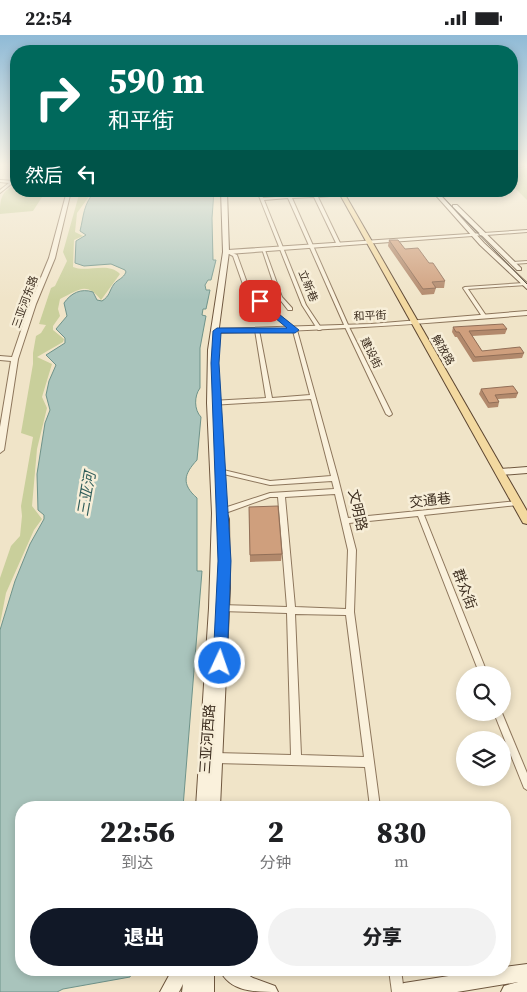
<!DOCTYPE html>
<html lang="zh">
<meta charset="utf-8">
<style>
:root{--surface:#fff;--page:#f2f2f2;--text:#202124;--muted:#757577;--accent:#111827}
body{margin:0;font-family:"Source Serif 4","Noto Sans SC",serif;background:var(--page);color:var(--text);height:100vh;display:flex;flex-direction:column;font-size:19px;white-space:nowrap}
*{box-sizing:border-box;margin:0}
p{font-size:16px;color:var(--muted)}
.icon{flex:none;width:28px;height:28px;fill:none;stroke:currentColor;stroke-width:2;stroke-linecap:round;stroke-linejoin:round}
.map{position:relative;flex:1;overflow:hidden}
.details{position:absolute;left:15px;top:766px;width:496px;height:175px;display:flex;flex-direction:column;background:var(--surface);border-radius:20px;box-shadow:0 2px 8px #0003}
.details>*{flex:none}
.banner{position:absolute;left:10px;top:10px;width:508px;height:152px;border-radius:20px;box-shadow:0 2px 8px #0003;background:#00695c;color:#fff;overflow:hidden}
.tools{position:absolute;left:456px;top:631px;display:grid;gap:10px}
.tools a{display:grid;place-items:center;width:55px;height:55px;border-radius:50%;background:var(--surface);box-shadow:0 2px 8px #0003;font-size:25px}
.pin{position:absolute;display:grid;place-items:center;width:42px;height:42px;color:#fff;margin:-21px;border-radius:10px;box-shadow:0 2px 8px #0006}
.me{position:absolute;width:55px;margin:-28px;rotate:3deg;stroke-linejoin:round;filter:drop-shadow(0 0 4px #0008)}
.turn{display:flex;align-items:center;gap:18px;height:105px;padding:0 15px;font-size:22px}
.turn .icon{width:65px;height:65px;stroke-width:2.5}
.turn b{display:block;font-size:35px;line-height:42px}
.then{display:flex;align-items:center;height:48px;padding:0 15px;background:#0003;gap:10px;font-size:19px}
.eta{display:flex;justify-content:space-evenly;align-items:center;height:85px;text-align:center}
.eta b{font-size:30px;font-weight:800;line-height:35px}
.button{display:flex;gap:10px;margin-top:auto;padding:10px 15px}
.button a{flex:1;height:58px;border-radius:30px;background:var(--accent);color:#fff;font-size:20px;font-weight:800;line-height:58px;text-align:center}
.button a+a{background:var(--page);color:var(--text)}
.status{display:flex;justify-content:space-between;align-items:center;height:35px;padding:0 25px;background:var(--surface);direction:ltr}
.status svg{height:14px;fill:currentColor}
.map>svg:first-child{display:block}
.green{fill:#c9cf9b}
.water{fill:#a9c4bc;stroke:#6f938a}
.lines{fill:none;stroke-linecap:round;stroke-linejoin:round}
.minor-casing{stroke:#8d765c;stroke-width:2}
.tertiary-casing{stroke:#8d765c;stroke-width:2}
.secondary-casing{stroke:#6f573f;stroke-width:2}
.primary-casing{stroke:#5b4430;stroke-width:2}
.minor{fill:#faf1dc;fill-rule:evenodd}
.tertiary{fill:#faf1dc;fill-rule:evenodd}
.secondary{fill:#faf1dc;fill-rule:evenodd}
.primary{fill:#f3d9a0;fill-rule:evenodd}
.tram{stroke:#3d2e20;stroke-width:1}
.wall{fill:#b2896c}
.building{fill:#cf9f7d;stroke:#916f58}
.route{fill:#1a73e8;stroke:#114b97}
.labels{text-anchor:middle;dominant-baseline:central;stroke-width:5;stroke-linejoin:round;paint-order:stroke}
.far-street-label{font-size:11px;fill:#3d2e20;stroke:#f7eed8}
.street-label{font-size:14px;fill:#3d2e20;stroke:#f7eed8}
.water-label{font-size:15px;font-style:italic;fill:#2f5d5a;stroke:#f7eed8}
</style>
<div class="status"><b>22:54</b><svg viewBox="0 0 49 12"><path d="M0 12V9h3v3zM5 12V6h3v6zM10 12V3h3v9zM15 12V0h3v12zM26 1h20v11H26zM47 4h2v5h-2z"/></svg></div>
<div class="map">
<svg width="527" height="957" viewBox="0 0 527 957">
<rect width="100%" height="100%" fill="#f0e4c8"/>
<g class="green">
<polygon points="527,133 527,165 511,149 511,134"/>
<path d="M16 150V156H46L33 176 0 179C0 164 1 156 16 150Z"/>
<path d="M80 156H93L77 178 75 197 83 201 74 205 73 232C87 238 108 226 120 239L101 265C86 246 79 255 60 264L58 274 60 281 53 291V295L64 304 63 307 37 322 52 329 42 362 47 373 37 414 32 471 42 484 34 495 6 558 0 589V543L11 511 20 501 22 481 21 471 33 402 21 398 33 329V318L36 301 41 298 46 290 39 289 51 253 55 251 67 226 63 217Z"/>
</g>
<path class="water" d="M95 156H214L212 183 213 225H216L211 245H208L205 250 206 255H210L206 274H203L202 280 206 281 200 313V353C194 361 194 375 201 382L197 425C184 439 181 449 197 463V536H202L183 772H21V935H133L130 942 63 954 57 957H0V595L15 546 30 509 44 484V480L38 475 37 439 45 388 50 375 46 360 49 346 56 330 46 320 65 308V303L56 294 67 281 64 268C71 258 81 253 93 257L97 265 102 266C110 261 109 256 114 249 118 244 123 244 126 237L125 235 111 229 84 231 75 228 76 206 86 200 80 196C84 180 83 170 95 156Z"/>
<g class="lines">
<defs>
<g id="minor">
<polygon points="516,131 524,131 511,134 511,132"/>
<polygon points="0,145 14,146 16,147 10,150 0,158 0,155 9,148 0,147"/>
<polygon points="257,156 261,156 263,163 288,161 285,156 289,156 291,161 314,160 313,156 315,156 317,160 342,158 344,159 342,160 318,162 341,210 339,211 337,210 314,162 292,163 349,292 392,379 391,380 389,381 386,379 345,292 288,163 264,165 306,270 322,294 320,295 318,295 302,270"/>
<polygon points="262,214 265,215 282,262 292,273 292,275 288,275 278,262"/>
<path d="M227 216H229L237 220 250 256 297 295 338 443 348 483 518 466 521 468 518 470 424 480 488 640H480L418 481 349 488 356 515 354 577 380 772H370L365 732 215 728 212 726 210 723 212 720 215 718 291 720 287 578 220 576 217 575 216 573 217 571 220 570 287 572 278 462H270L217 481 214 478 215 476 270 458 334 454 332 446 270 450 215 437 212 435 215 433 270 446 331 441 311 364 211 370 208 368 211 366 266 363 255 295 257 294 259 295 272 363 310 360 293 296 246 258 233 221 227 218ZM335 459 348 515 346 574 295 572 285 462ZM295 579 346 580 364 722 301 720Z"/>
<polygon points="527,226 527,228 513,229 511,228 513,227"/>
<polygon points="524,248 526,248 526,250 468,254 487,282 485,283 483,283 463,253 465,252"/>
<polygon points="494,678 502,678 527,738 527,755 524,753"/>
<polygon points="389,935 401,935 404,957 392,957"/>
</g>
<g id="tertiary">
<polygon points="67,156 71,156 55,223 36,269 18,324 4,415 0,418 0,392 11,326 0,325 0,321 12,322 30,269 49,223"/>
<polygon points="527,195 527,197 228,219 225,217 228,215"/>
<path d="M527 276V280C423 289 319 296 214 298L211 296 214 294 371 289Z"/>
</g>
<g id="secondary">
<polygon points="221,156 227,156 229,217 216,315 215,368 222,481 228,481 229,484 230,553 220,772 196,772 209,573 212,478 207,368 208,315 223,217"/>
<polygon points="432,156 437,156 484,208 527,248 527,254 480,210"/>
<polygon points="453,170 457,170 521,233 521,235 517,235 453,172"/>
<polygon points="527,432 527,438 500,440 495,437 500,434"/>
<polygon points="527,929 527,957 501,957 504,951 518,947 457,957 395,957 398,951 404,948 487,935 505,935 505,932"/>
<polygon points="172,935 214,935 214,957 182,957 183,949 179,957 160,957"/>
<path d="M220 935H240L253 943 275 951 278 957C255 957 230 957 220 935Z"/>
</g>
<polygon id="primary" points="338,156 343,156 527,476 527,489 523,488"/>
</defs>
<use href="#minor" class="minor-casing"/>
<use href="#tertiary" class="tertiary-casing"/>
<use href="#secondary" class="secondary-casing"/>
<use href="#primary" class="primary-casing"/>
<use href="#minor" class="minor"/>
<use href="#tertiary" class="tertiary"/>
<use href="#secondary" class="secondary"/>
<use href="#primary" class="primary"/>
<polyline class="tram" points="437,156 527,249"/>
</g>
<g class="wall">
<polygon points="389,205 405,214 429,228 445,246 444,253 436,253 434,259 422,260 388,211"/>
<polygon points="453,292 507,294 505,299 472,301 482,316 524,318 522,323 473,327 457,302 455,302 452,297"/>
<polygon points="481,354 518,358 516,363 498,364 499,367 498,372 488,373 479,359"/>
<polygon points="249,472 282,519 281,526 250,527"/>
</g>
<g class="building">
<polygon points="389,205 398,205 405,214 418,213 429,228 433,228 445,246 432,247 436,253 423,254"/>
<polygon points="503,289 507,294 469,296 482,316 520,312 524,318 475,322 459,297 456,297 453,292"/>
<polygon points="513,351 518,358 495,360 499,367 489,368 481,354"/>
<polygon points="278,471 282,519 250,520 249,472"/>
</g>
<linearGradient id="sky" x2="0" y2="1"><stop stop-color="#8fbad6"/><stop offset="0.49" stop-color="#f8f3e6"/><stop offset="1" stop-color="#f8f3e6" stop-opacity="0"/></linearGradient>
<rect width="527" height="265" fill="url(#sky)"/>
<polygon class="route" points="260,264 299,295 295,298 221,298 219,328 231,526 227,628 225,633 220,635 215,633 213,628 218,526 211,328 213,296 217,293 287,293 257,268 256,266"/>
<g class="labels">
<g class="far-street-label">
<text transform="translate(308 251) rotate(68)">立新巷</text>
<text transform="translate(25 267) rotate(-70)">三亚河东路</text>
<text transform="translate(370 281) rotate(-3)">和平街</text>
<text transform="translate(443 315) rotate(60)">解放路</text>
<text transform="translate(371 318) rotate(64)">建设街</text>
</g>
<g class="street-label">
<text transform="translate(430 465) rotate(-6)">交通巷</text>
<text transform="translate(358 475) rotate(77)">文明路</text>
<text transform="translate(465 554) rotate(69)">群众街</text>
<text transform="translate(207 704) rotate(-86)">三亚河西路</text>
</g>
<g class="water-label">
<text transform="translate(86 459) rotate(-80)">三亚河</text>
</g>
</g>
</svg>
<div class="tools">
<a><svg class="icon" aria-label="search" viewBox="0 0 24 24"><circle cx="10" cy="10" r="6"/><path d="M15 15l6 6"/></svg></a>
<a><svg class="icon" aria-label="layers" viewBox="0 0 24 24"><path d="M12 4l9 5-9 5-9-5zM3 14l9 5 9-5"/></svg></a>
</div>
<div class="pin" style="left:260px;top:266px;background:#d93025"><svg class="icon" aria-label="arrive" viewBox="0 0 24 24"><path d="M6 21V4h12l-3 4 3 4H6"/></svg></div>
<svg class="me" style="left:220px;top:628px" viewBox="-20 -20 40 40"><circle r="17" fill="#1a73e8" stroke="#fff" stroke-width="3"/><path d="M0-11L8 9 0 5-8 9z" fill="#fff"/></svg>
<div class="banner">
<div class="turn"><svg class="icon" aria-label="right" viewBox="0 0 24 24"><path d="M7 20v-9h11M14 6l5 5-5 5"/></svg><div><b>590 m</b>和平街</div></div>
<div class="then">然后<svg class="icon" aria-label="left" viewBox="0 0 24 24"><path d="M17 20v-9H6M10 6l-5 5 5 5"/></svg></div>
</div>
<section class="details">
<div class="eta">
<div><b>22:56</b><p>到达</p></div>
<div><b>2</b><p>分钟</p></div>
<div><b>830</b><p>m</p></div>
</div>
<div class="button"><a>退出</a><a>分享</a></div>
</section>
</div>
